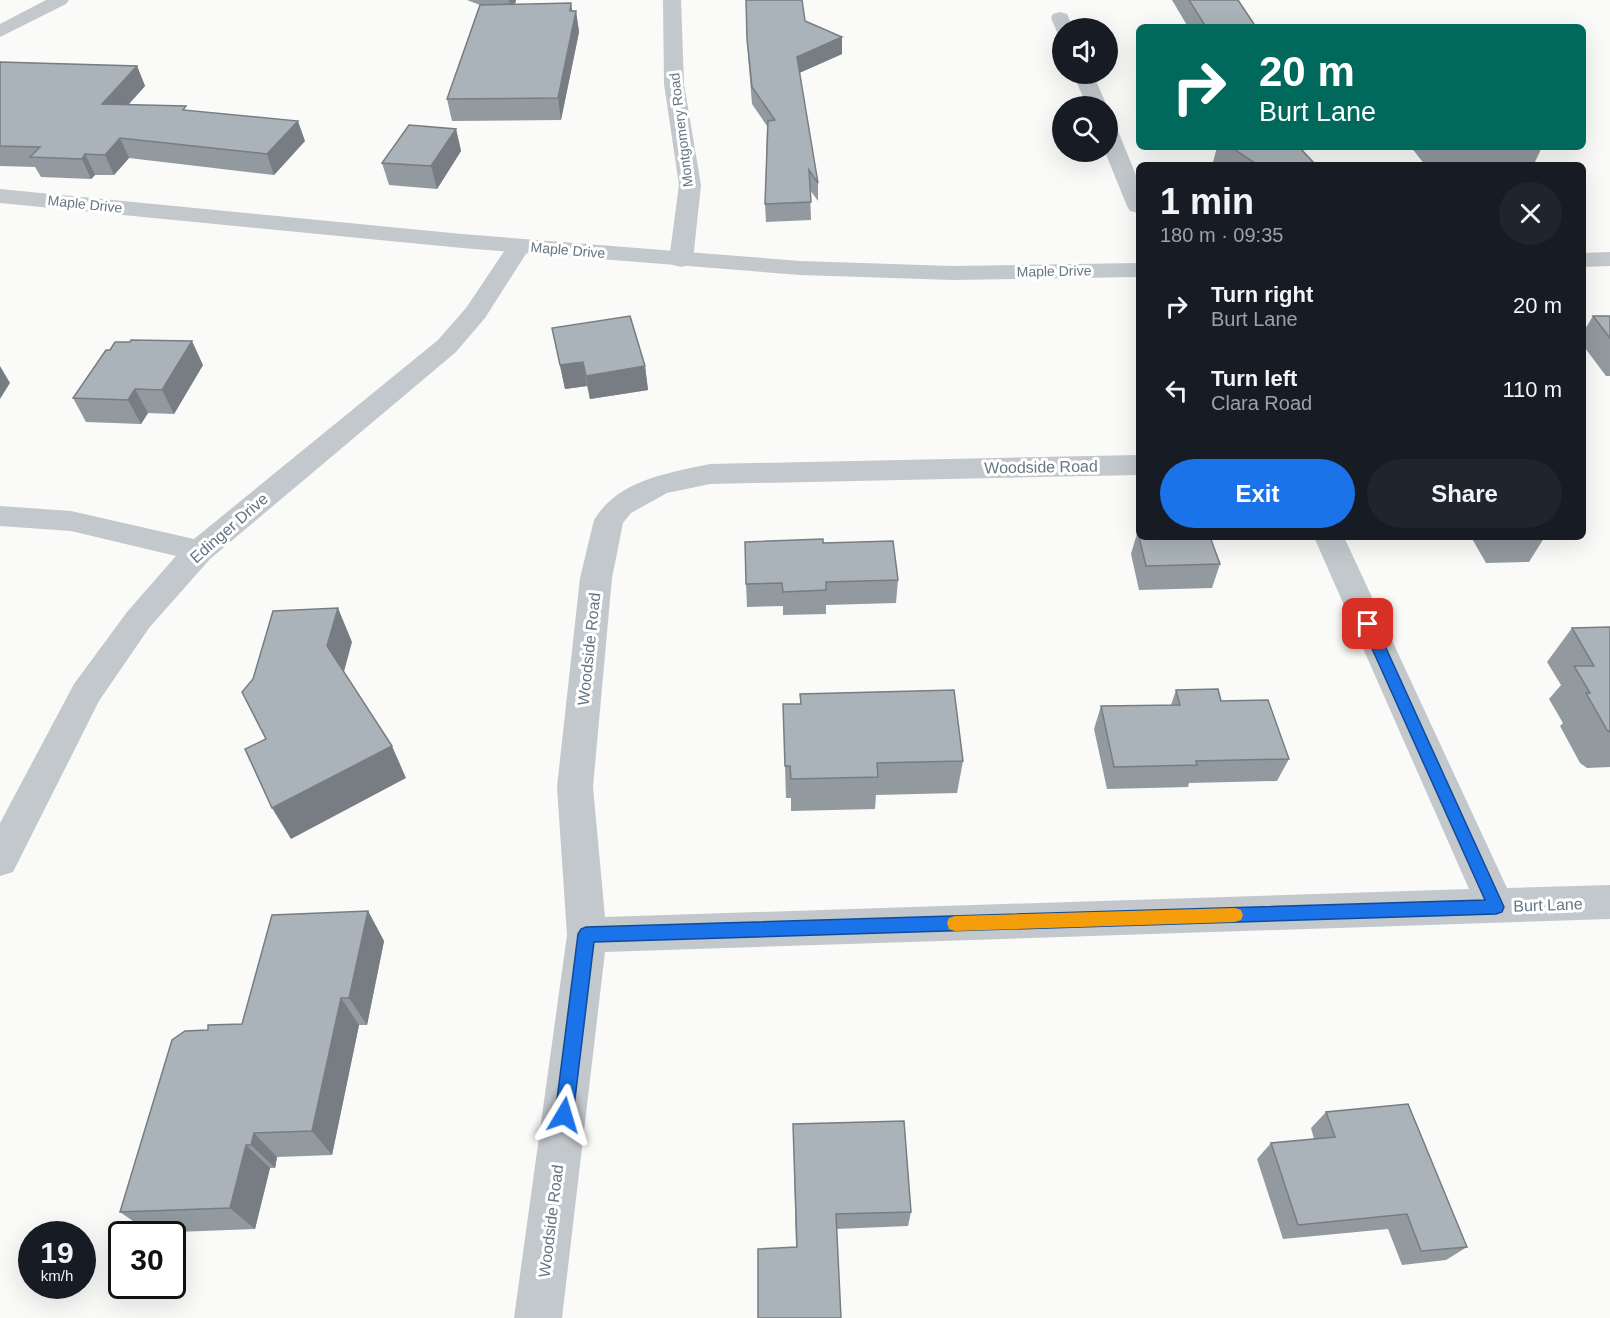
<!DOCTYPE html>
<meta charset="utf-8">
<style>
:root{--surface:#171b24;--page:#20242c;--text:#f1f3f6;--muted:#9ea1a6;--accent:#1a73e8}
body{margin:0;font-family:Arial,sans-serif;background:var(--page);color:var(--text);height:100vh;display:flex;flex-direction:column;font-size:22px;white-space:nowrap}
*{box-sizing:border-box;margin:0}
p{font-size:20px;color:var(--muted)}
.icon{flex:none;width:33px;height:33px;fill:none;stroke:currentColor;stroke-width:2;stroke-linecap:round;stroke-linejoin:round}
.map{position:relative;flex:1;overflow:hidden}
.sheet{position:absolute;left:1136px;top:162px;width:450px;height:378px;display:flex;flex-direction:column;background:var(--surface);border-radius:9px;box-shadow:0 6px 24px #0002}
.sheet>*{flex:none}
.hud{position:absolute;left:1136px;top:24px;width:450px;height:126px;border-radius:9px;box-shadow:0 6px 24px #0002;background:#00695c;color:#fff;overflow:hidden}
.controls{position:absolute;left:1052px;top:18px;display:grid;gap:12px}
.controls a{display:grid;place-items:center;width:66px;height:66px;border-radius:50%;background:var(--surface);box-shadow:0 6px 24px #0002;font-size:30px}
.speed{position:absolute;left:18px;top:1221px;display:flex;gap:12px;font-size:30px;font-weight:700;text-align:center}
.speed>*{display:grid;place-content:center;width:78px;height:78px;border-radius:50%;background:var(--surface);box-shadow:0 6px 24px #0002;line-height:1}
.speed small{font-size:15px;font-weight:400}
.speed .limit{border:3px solid #111;border-radius:9px;background:#fff;color:#111}
.pin{position:absolute;display:grid;place-items:center;width:51px;height:51px;color:#fff;margin:-26px;border-radius:12px;box-shadow:0 3px 9px #0006}
.me{position:absolute;width:66px;margin:-33px;rotate:7deg;stroke-linejoin:round;filter:drop-shadow(0 0 4px #0008)}
.turn{display:flex;align-items:center;gap:21px;height:126px;padding:0 24px;font-size:27px}
.turn .icon{width:78px;height:78px;stroke-width:2.5}
.turn b{display:block;font-size:42px;line-height:51px}
.round{display:grid;place-items:center;flex:none;width:63px;height:63px;border-radius:32px;background:var(--page)}
.headline{display:flex;align-items:center;justify-content:space-between;height:102px;padding:0 24px}
h1{font-size:36px;font-weight:600;line-height:45px}
.action{display:flex;gap:12px;margin-top:auto;padding:12px 24px}
.action a{flex:1;height:69px;border-radius:36px;background:var(--accent);color:#fff;font-size:24px;font-weight:600;line-height:69px;text-align:center}
.action a+a{background:var(--page);color:var(--text)}
ul{padding:0;list-style:none}
li{display:flex;align-items:center;gap:18px;height:84px;padding:0 24px}
li div{flex:1}
li b{display:block;font-size:22px}
li em{font-style:normal}
.map>svg:first-child{display:block}
.lines{fill:none;stroke-linecap:round;stroke-linejoin:round}
.minor{fill:#c3c8cc;fill-rule:evenodd}
.tertiary{fill:#c3c8cc;fill-rule:evenodd}
.wall{fill:#929a9f}
.shaded-wall{fill:#777d82}
.building{fill:#aab3b9;stroke:#777d82;stroke-width:1.5}
.route{fill:#1a73e8;stroke:#114b97;stroke-width:1.5}
.slow{fill:#f59e0b}
.labels{text-anchor:middle;dominant-baseline:central;stroke-width:6;stroke-linejoin:round;paint-order:stroke}
.far-street-label{font-size:14px;fill:#657683;stroke:#fff}
.street-label{font-size:16px;fill:#657683;stroke:#fff}
</style>
<div class="map">
<svg width="1610" height="1318" viewBox="0 0 1610 1318">
<rect width="100%" height="100%" fill="#fafaf8"/>
<g class="lines">
<g class="minor">
<polygon points="46,0 69,0 66,4 0,37 0,24"/>
<polygon points="663,0 681,0 684,84 701,185 693,260 689,265 681,267 673,265 669,260 679,185 664,84"/>
<polygon points="1060,12 1067,14 1073,28 1062,28 1062,33 1057,32 1051,18 1053,14"/>
<polygon points="1073,74 1093,74 1107,106 1087,106"/>
<polygon points="1107,125 1114,127 1118,131 1138,180 1138,213 1130,211 1127,206 1105,152 1107,152"/>
<polygon points="519,239 527,241 531,246 485,318 456,352 210,559 149,628 99,701 13,872 0,876 0,823 74,684 127,612 176,556 71,531 0,526 0,506 71,511 194,539 438,340 466,308 511,241"/>
<path d="M1138 455V475L710 484 667 493 631 513 623 523 612 578 593 787 605 917 1469 889 1314 537H1344L1507 888 1610 885V919L605 952 562 1318H514L567 935 557 787 580 578 594 520C618 480 668 473 710 464Z"/>
</g>
<g class="tertiary">
<polygon points="0,189 462,234 800,261 953,266 1138,263 1138,277 953,280 800,275 462,248 0,203"/>
<polygon points="1610,252 1610,266 1582,267 1582,253"/>
</g>
</g>
<g class="wall">
<polygon points="467,0 516,0 515,4 576,11 579,32 561,120 452,121 447,99 480,5"/>
<polygon points="746,0 805,21 842,54 799,73 818,183 818,201 810,190 811,220 766,222 765,204 767,126 752,104 748,55"/>
<polygon points="1172,0 1238,0 1256,27 1188,27"/>
<polygon points="0,62 137,66 145,86 128,105 188,111 305,141 274,175 129,158 114,175 95,175 91,179 41,177 35,167 0,166"/>
<polygon points="456,129 461,151 437,189 389,185 382,163"/>
<polygon points="1217,147 1299,147 1312,165 1218,165 1213,162"/>
<polygon points="1411,147 1542,147 1535,162 1425,165"/>
<polygon points="1593,316 1610,316 1610,376 1606,376 1582,344 1582,334"/>
<polygon points="552,328 645,366 648,390 590,399 587,386 565,389"/>
<polygon points="203,365 174,414 148,413 141,424 86,422 73,398"/>
<polygon points="1138,530 1138,537 1210,537 1220,564 1212,588 1139,590 1131,554"/>
<polygon points="1471,537 1544,537 1544,538 1529,562 1486,563"/>
<polygon points="823,543 898,580 896,603 826,605 826,614 783,615 783,606 747,607 746,584"/>
<polygon points="1610,627 1610,767 1587,768 1580,763 1560,726 1563,723 1549,699 1561,685 1547,662 1572,628"/>
<polygon points="1176,690 1221,701 1289,759 1277,781 1189,783 1188,787 1107,789 1094,729 1101,706 1171,705"/>
<polygon points="783,704 963,761 957,793 876,795 875,809 791,811 791,798 786,798"/>
<polygon points="368,911 384,941 367,1025 359,1025 332,1155 277,1157 275,1168 270,1168 255,1229 150,1233 120,1212 208,1030 242,1024"/>
<polygon points="1326,1112 1467,1247 1446,1260 1402,1265 1388,1229 1283,1239 1257,1159 1271,1143 1314,1139 1311,1128"/>
<polygon points="793,1124 911,1212 908,1226 836,1229 796,1247"/>
</g>
<g class="shaded-wall">
<polygon points="509,0 516,0 512,16"/>
<polygon points="571,3 574,21 576,11 579,32 561,120 558,98"/>
<polygon points="842,37 842,54 797,74 797,57"/>
<polygon points="137,66 145,86 111,124 102,104"/>
<polygon points="298,121 305,141 274,175 267,154"/>
<polygon points="456,129 461,151 437,189 431,166"/>
<polygon points="120,138 129,158 114,175 105,155"/>
<polygon points="85,154 95,175 91,179 82,159"/>
<polygon points="192,341 203,365 174,414 162,390"/>
<polygon points="583,362 587,386 565,389 560,365"/>
<polygon points="0,366 10,383 0,399"/>
<polygon points="645,366 648,390 590,399 586,376"/>
<polygon points="135,389 148,413 141,424 128,400"/>
<polygon points="338,608 352,642 342,679 327,646"/>
<polygon points="392,746 406,778 291,839 272,808"/>
<polygon points="368,911 384,941 367,1025 349,998"/>
<polygon points="341,998 359,1025 332,1155 312,1131"/>
<polygon points="254,1133 277,1157 275,1168 251,1145"/>
<polygon points="246,1145 270,1168 255,1229 230,1208"/>
</g>
<g class="building">
<polygon points="746,0 802,0 805,21 842,37 797,57 818,183 809,170 811,202 765,204 768,121 775,120 752,87 747,39"/>
<polygon points="1189,0 1238,0 1256,27 1206,27"/>
<polygon points="571,3 570,11 576,11 558,98 447,99 480,5"/>
<polygon points="0,62 137,66 102,104 186,106 183,110 298,121 267,154 120,138 105,155 85,154 82,159 30,157 40,147 0,146"/>
<polygon points="409,125 456,129 431,166 382,163"/>
<polygon points="1231,147 1299,147 1313,162 1304,165 1258,165"/>
<polygon points="630,316 645,366 586,376 583,362 560,365 552,328"/>
<polygon points="1593,316 1610,316 1610,338"/>
<polygon points="131,340 192,341 162,390 135,389 128,400 73,398 106,350 110,350 115,342 130,342"/>
<polygon points="1139,537 1210,537 1220,564 1146,566"/>
<polygon points="1499,537 1544,537 1544,538 1500,539"/>
<polygon points="823,539 823,543 893,541 898,580 826,582 826,590 783,592 782,583 746,584 745,542"/>
<polygon points="338,608 327,646 392,746 272,808 245,749 266,739 242,692 253,679 273,611"/>
<polygon points="1610,627 1610,732 1607,730 1586,693 1590,693 1574,666 1594,666 1572,628"/>
<polygon points="1218,689 1221,701 1268,700 1289,759 1196,761 1197,765 1114,767 1101,706 1180,705 1176,690"/>
<polygon points="954,690 963,761 877,763 878,777 791,779 790,766 785,766 783,704 801,704 800,694"/>
<polygon points="368,911 349,998 341,998 312,1131 254,1133 251,1145 246,1145 230,1208 120,1212 172,1040 185,1031 208,1030 208,1025 242,1024 272,915"/>
<polygon points="1408,1104 1467,1247 1421,1251 1407,1214 1298,1225 1271,1143 1335,1137 1326,1112"/>
<polygon points="904,1121 911,1212 836,1214 841,1318 758,1318 758,1249 797,1247 793,1124"/>
</g>
<polygon class="route" points="1368,619 1375,624 1504,907 1502,912 1496,914 594,942 573,1115 570,1121 564,1124 558,1121 555,1115 578,934 581,929 586,927 1485,900 1361,624"/>
<polygon class="slow" points="1235,908 1241,910 1243,915 1241,920 1235,922 955,931 949,929 947,923 949,918 955,916"/>
<g class="labels">
<g class="far-street-label">
<text transform="translate(681 130) rotate(-97)">Montgomery Road</text>
<text transform="translate(85 204) rotate(6)">Maple Drive</text>
<text transform="translate(568 250) rotate(5)">Maple Drive</text>
<text transform="translate(1054 271) rotate(-1)">Maple Drive</text>
</g>
<g class="street-label">
<text transform="translate(1041 467) rotate(-1)">Woodside Road</text>
<text transform="translate(229 528) rotate(-41)">Edinger Drive</text>
<text transform="translate(589 649) rotate(-84)">Woodside Road</text>
<text transform="translate(1548 905) rotate(-2)">Burt Lane</text>
<text transform="translate(551 1221) rotate(-83)">Woodside Road</text>
</g>
</g>
</svg>
<div class="controls">
<a><svg class="icon" aria-label="sound" viewBox="0 0 24 24"><path d="M4 9h4l5-4v14l-5-4H4zM17 9q2 3 0 6"/></svg></a>
<a><svg class="icon" aria-label="search" viewBox="0 0 24 24"><circle cx="10" cy="10" r="6"/><path d="M15 15l6 6"/></svg></a>
</div>
<div class="speed"><div>19<small>km/h</small></div><div class="limit">30</div></div>
<div class="pin" style="left:1368px;top:624px;background:#d93025"><svg class="icon" aria-label="arrive" viewBox="0 0 24 24"><path d="M6 21V4h12l-3 4 3 4H6"/></svg></div>
<svg class="me" style="left:564px;top:1115px" viewBox="-20 -20 40 40"><path d="M0-17L14 15 0 8-14 15z" fill="#1a73e8" stroke="#fff" stroke-width="4"/></svg>
<div class="hud">
<div class="turn"><svg class="icon" aria-label="right" viewBox="0 0 24 24"><path d="M7 20v-9h11M14 6l5 5-5 5"/></svg><div><b>20 m</b>Burt Lane</div></div>
</div>
<section class="sheet">
<div class="headline"><div><h1>1 min</h1><p>180 m · 09:35</p></div><a class="round"><svg class="icon" aria-label="close" viewBox="0 0 24 24"><path d="M6 6l12 12M18 6L6 18"/></svg></a></div>
<ul>
<li><svg class="icon" aria-label="right" viewBox="0 0 24 24"><path d="M7 20v-9h11M14 6l5 5-5 5"/></svg><div><b>Turn right</b><p>Burt Lane</p></div><em>20 m</em></li>
<li><svg class="icon" aria-label="left" viewBox="0 0 24 24"><path d="M17 20v-9H6M10 6l-5 5 5 5"/></svg><div><b>Turn left</b><p>Clara Road</p></div><em>110 m</em></li>
</ul>
<div class="action"><a>Exit</a><a>Share</a></div>
</section>
</div>
